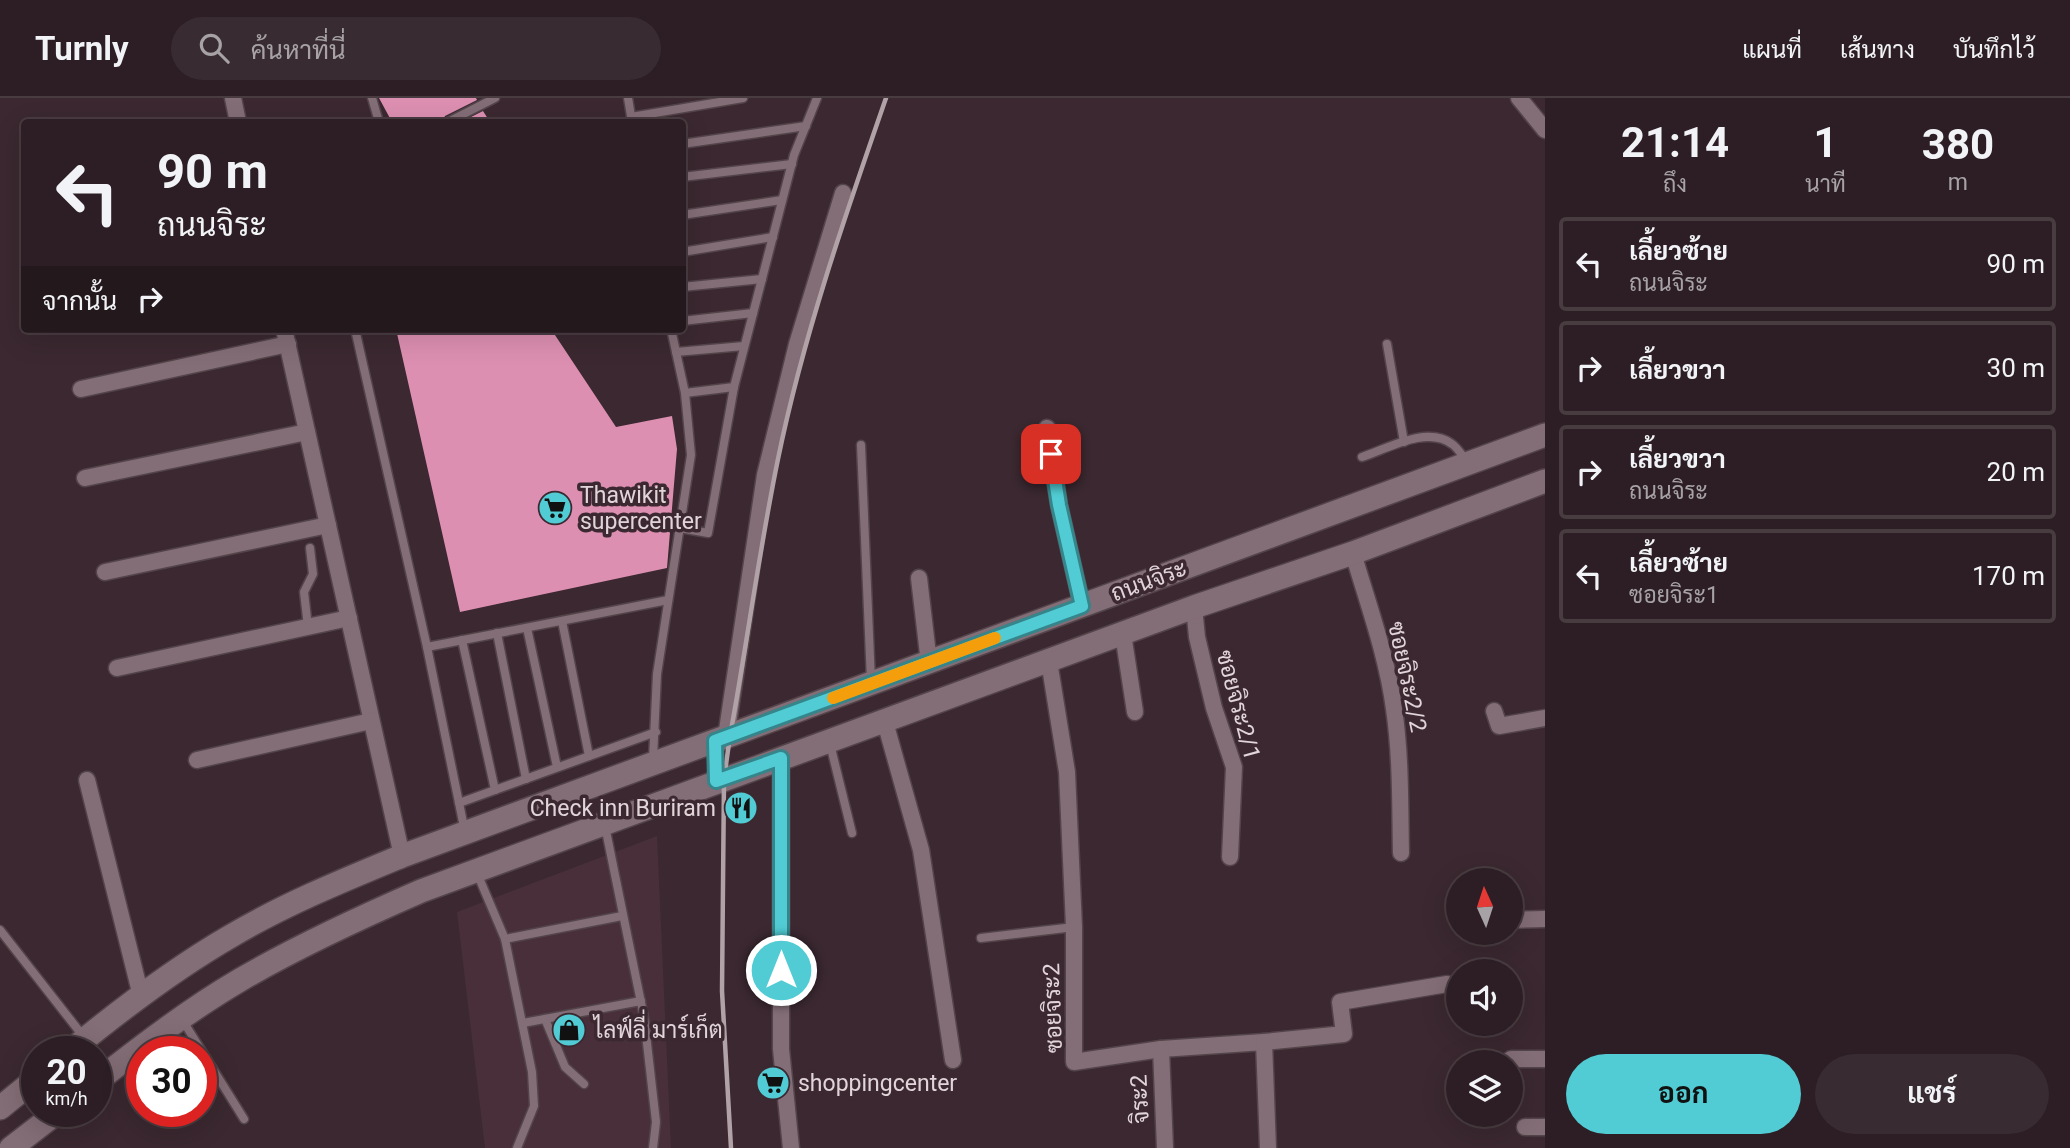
<!DOCTYPE html>
<html lang="th">
<meta charset="utf-8">
<style>
:root{--surface:#2c1e24;--page:#382b31;--text:#f1f3f6;--muted:#a6a2a6;--line:#483c41;--accent:#51ccd4}
body{margin:0;font-family:Roboto,Sarabun,sans-serif;background:var(--page);color:var(--text);height:100vh;display:flex;flex-direction:column;font-size:26px;white-space:nowrap}
*{box-sizing:border-box;margin:0}
p{font-size:23px;color:var(--muted)}
.icon{flex:none;width:38px;height:38px;fill:none;stroke:currentColor;stroke-width:2;stroke-linecap:round;stroke-linejoin:round}
.map{position:relative;flex:1;overflow:hidden}
.details{display:flex;flex-direction:column;background:var(--surface);width:525px}
.details>*{flex:none}
.hud{position:absolute;left:21px;top:21px;width:665px;height:214px;border-radius:7px;box-shadow:0 7px 28px #0002,0 0 0 2px var(--line);background:#2c1e24;color:var(--text);overflow:hidden}
.needle{width:46px;rotate:357deg}
.controls{position:absolute;left:1446px;top:770px;display:grid;gap:14px}
.controls a{display:grid;place-items:center;width:77px;height:77px;border-radius:50%;background:var(--surface);box-shadow:0 7px 28px #0002,0 0 0 2px var(--line);font-size:35px}
.speed{position:absolute;left:21px;top:938px;display:flex;gap:14px;font-size:35px;font-weight:700;text-align:center}
.speed>*{display:grid;place-content:center;width:91px;height:91px;border-radius:50%;background:var(--surface);box-shadow:0 7px 28px #0002,0 0 0 2px var(--line);line-height:1}
.speed small{font-size:18px;font-weight:400}
.speed .limit{border:10px solid #d22;background:#fff;color:#111}
.pin{position:absolute;display:grid;place-items:center;width:60px;height:60px;color:#fff;margin:-30px;border-radius:14px;box-shadow:0 4px 10px #0006}
.me{position:absolute;width:77px;margin:-38px;rotate:0deg;stroke-linejoin:round;filter:drop-shadow(0 0 5px #0008)}
.turn{display:flex;align-items:center;gap:24px;height:147px;padding:0 21px;font-size:32px}
.turn .icon{width:91px;height:91px;stroke-width:2.5}
.turn b{display:block;font-size:49px;line-height:60px}
.then{display:flex;align-items:center;height:66px;padding:0 21px;background:#0003;gap:14px;font-size:26px}
.eta{display:flex;justify-content:space-evenly;align-items:center;height:119px;text-align:center}
.eta b{font-size:42px;font-weight:700;line-height:49px}
.button{display:flex;gap:14px;margin-top:auto;padding:14px 21px}
.button a{flex:1;height:80px;border-radius:42px;background:var(--accent);color:#111;font-size:28px;font-weight:700;line-height:80px;text-align:center}
.button a+a{background:var(--page);color:var(--text)}
ul{padding:0;list-style:none}
li{display:flex;align-items:center;gap:21px;height:94px;margin:0 14px 10px;padding:0 7px;border:4px solid var(--line);border-radius:7px}
li div{flex:1}
li b{display:block;font-size:26px}
li em{font-style:normal}
header{display:flex;align-items:center;gap:42px;box-sizing:border-box;height:98px;padding:0 35px;background:var(--surface);border-bottom:2px solid var(--line)}
header strong{font-size:33px}
nav{display:flex;gap:38px;margin-inline-start:auto;font-size:24px}
.search{width:490px;height:63px;background:var(--page);display:flex;align-items:center;gap:18px;box-sizing:border-box;padding:0 24px;border-radius:38px;color:var(--muted);font-size:26px}
main{display:flex;flex:1;min-height:0}
.map>svg:first-child{display:block}
.built{fill:#482f3a}
.building{fill:#dc8fb1}
.lines{fill:none;stroke-linecap:round;stroke-linejoin:round}
.service-casing{stroke:#53444a;stroke-width:11}
.minor-casing{stroke:#53444a;stroke-width:19}
.secondary-casing{stroke:#53444a;stroke-width:26}
.service{stroke:#836d76;stroke-width:8}
.minor{stroke:#836d76;stroke-width:16}
.secondary{stroke:#836d76;stroke-width:23}
.rail{stroke:#b1a2a8;stroke-width:4.5}
.route-casing{stroke:#35858a;stroke-width:18}
.route{stroke:#51ccd4;stroke-width:12}
.slow{stroke:#f59e0b;stroke-width:12}
.labels{text-anchor:middle;dominant-baseline:central;stroke-width:7;stroke-linejoin:round;paint-order:stroke}
.poi-label{font-size:23px;fill:#e2d5da;stroke:#3b2830;text-anchor:start}
.street-label{font-size:23px;fill:#e2d5da;stroke:#3b2830}
</style>
<header>
<strong>Turnly</strong>
<div class="search"><svg class="icon" aria-label="search" viewBox="0 0 24 24"><circle cx="10" cy="10" r="6"/><path d="M15 15l6 6"/></svg>ค้นหาที่นี่</div>
<nav><a>แผนที่</a><a>เส้นทาง</a><a>บันทึกไว้</a></nav>
</header>
<main>
<div class="map">
<svg width="1545" height="1050" viewBox="0 0 1545 1050">
<rect width="100%" height="100%" fill="#3b2830"/>
<polygon class="built" points="657,738 671,1050 485,1050 457,814"/>
<g class="building">
<polygon points="379,0 476,0 477,2 445,18 442,24 392,24"/>
<polygon points="483,13 490,24 461,24"/>
<polygon points="396,231 551,231 616,329 672,318 677,351 667,470 460,514"/>
</g>
<g class="lines">
<defs>
<g id="service">
<polyline points="372,0 379,24"/>
<polyline points="628,0 632,24"/>
<polyline points="631,19 743,0"/>
<polyline points="448,24 495,0"/>
<polyline points="682,46 806,28"/>
<polyline points="682,79 792,66"/>
<polyline points="682,117 782,102"/>
<polyline points="682,154 773,139"/>
<polyline points="682,189 762,181"/>
<polyline points="682,223 753,215"/>
<polyline points="355,231 427,549 465,734"/>
<polyline points="1387,246 1404,344"/>
<polyline points="676,254 744,248"/>
<polyline points="685,295 734,289"/>
<polyline points="861,347 871,583"/>
<path d="M1362 359C1387 351 1427 327 1452 346 1458 350 1462 358 1467 363"/>
<polyline points="680,430 708,435 734,289 794,57 817,0"/>
<polyline points="562,523 589,658"/>
<polyline points="308,529 304,494 313,476 310,450"/>
<polyline points="527,530 557,669"/>
<polyline points="497,535 526,681"/>
<polyline points="462,542 495,692"/>
<polyline points="427,549 668,502"/>
<polyline points="830,646 852,735"/>
<polyline points="653,661 657,576 691,357 685,295 671,231"/>
<polyline points="459,705 656,634"/>
<polyline points="605,728 644,919 656,1024 653,1050"/>
<polyline points="477,775 505,841 532,974 534,1008 517,1050"/>
<polyline points="0,832 83,938"/>
<polyline points="981,840 1074,829"/>
<polyline points="505,841 622,818"/>
<polyline points="545,921 565,969 584,986"/>
<polyline points="183,923 244,1021"/>
<polyline points="523,925 641,903"/>
</g>
<g id="minor">
<polyline points="233,0 238,24"/>
<polyline points="1519,0 1545,32"/>
<polyline points="284,231 402,758"/>
<polyline points="81,291 288,246"/>
<polyline points="1047,330 1059,407 1082,508"/>
<polyline points="85,380 307,334"/>
<path d="M1353 455C1368 506 1387 558 1394 611 1401 658 1400 707 1401 755"/>
<polyline points="105,474 328,427"/>
<polyline points="919,480 929,565"/>
<polyline points="1194,509 1197,539 1214,610 1234,669 1230,759"/>
<polyline points="1123,536 1135,614"/>
<polyline points="1049,563 1067,674 1074,829 1074,964 1161,951 1264,944 1268,1050"/>
<polyline points="117,570 349,520"/>
<polyline points="1494,613 1499,628 1545,620"/>
<polyline points="885,624 921,752 953,962"/>
<polyline points="726,639 765,377 797,246 843,95"/>
<polyline points="781,660 781,951 791,1050"/>
<polyline points="197,662 371,623"/>
<polyline points="87,682 141,898"/>
<polyline points="1510,822 1545,821"/>
<polyline points="1264,944 1344,936 1340,904 1447,886"/>
<polyline points="1161,951 1165,1050"/>
<polyline points="1511,961 1545,961"/>
<polyline points="1525,1029 1545,1029"/>
</g>
<g id="secondary">
<path d="M69 954C120 912 174 871 231 838 285 806 344 782 402 758L1545 337"/>
<path d="M96 984C142 948 189 912 240 882 298 848 359 820 421 793L1194 509 1353 455 1545 383"/>
<polyline points="0,1010 37,980"/>
<polyline points="11,1050 59,1013"/>
</g>
</defs>
<use href="#service" class="service-casing"/>
<use href="#minor" class="minor-casing"/>
<use href="#secondary" class="secondary-casing"/>
<use href="#service" class="service"/>
<use href="#minor" class="minor"/>
<use href="#secondary" class="secondary"/>
<path class="rail" d="M731 1050 722 893 724 681 730 638C747 546 759 453 778 361 803 239 845 118 886 0"/>
</g>
<g class="lines">
<defs>
<polyline id="route" points="781,872 781,660 716,683 715,643 1082,508 1059,407 1051,356"/>
</defs>
<use href="#route" class="route-casing"/>
<use href="#route" class="route"/>
<polyline class="slow" points="833,600 995,540"/>
</g>
<defs>
<symbol id="supermarket-disc" viewBox="-11 -11 22 22"><circle r="9.5" fill="#51ccd4" stroke="#3b2830"/><path d="M-6-5.5h2.5l.6 2H6L4.5 2H-2.5L-4.4-4H-6ZM-1.5 3.2a1.3 1.3 0 1 0 .1 0ZM3 3.2a1.3 1.3 0 1 0 .1 0Z" fill="#111"/></symbol>
<symbol id="restaurant-disc" viewBox="-11 -11 22 22"><circle r="9.5" fill="#51ccd4" stroke="#3b2830"/><path d="M-5-6h1v4h1v-4h1v4h1v-4h1v5L-1.5 .5V6h-2V.5L-5-1ZM5-6V6H3V1.5H1.5Q1.5-4 5-6Z" fill="#111"/></symbol>
<symbol id="shop-disc" viewBox="-11 -11 22 22"><circle r="9.5" fill="#51ccd4" stroke="#3b2830"/><path d="M-5-2.5h2.3a2.7 3.5 0 0 1 5.4 0H5L5.5 6h-11ZM-1.5-2.5h3a1.5 2.3 0 0 0-3 0Z" fill="#111"/></symbol>
</defs>
<g fill-rule="evenodd">
<use href="#supermarket-disc" x="536" y="391" width="38" height="38"/>
<use href="#restaurant-disc" x="722" y="691" width="38" height="38"/>
<use href="#shop-disc" x="550" y="913" width="38" height="38"/>
<use href="#supermarket-disc" x="754" y="966" width="38" height="38"/>
</g>
<g class="labels">
<g class="poi-label">
<text x="580" y="397">Thawikit<tspan x="580" dy="26">supercenter</tspan></text>
<text x="716" y="710" text-anchor="end">Check inn Buriram</text>
<text x="594" y="932">ไลฟ์ลี่ มาร์เก็ต</text>
<text x="798" y="985">shoppingcenter</text>
</g>
<g class="street-label">
<text transform="translate(1149 483) rotate(-20)">ถนนจิระ</text>
<text transform="translate(1407 579) rotate(78)">ซอยจิระ2/2</text>
<text transform="translate(1238 607) rotate(75)">ซอยจิระ2/1</text>
<text transform="translate(1053 910) rotate(-92)">ซอยจิระ2</text>
<text transform="translate(1140 1001) rotate(-93)">จิระ2</text>
</g>
</g>
</svg>
<div class="controls">
<a><svg class="needle" viewBox="-14 -14 28 28"><path d="M0-13l5 13h-10z" fill="#e53935"/><path d="M0 13l5-13h-10z" fill="#a6a2a6"/></svg></a>
<a><svg class="icon" aria-label="sound" viewBox="0 0 24 24"><path d="M4 9h4l5-4v14l-5-4H4zM17 9q2 3 0 6"/></svg></a>
<a><svg class="icon" aria-label="layers" viewBox="0 0 24 24"><path d="M12 4l9 5-9 5-9-5zM3 14l9 5 9-5"/></svg></a>
</div>
<div class="speed"><div>20<small>km/h</small></div><div class="limit">30</div></div>
<div class="pin" style="left:1051px;top:356px;background:#d93025"><svg class="icon" aria-label="arrive" viewBox="0 0 24 24"><path d="M6 21V4h12l-3 4 3 4H6"/></svg></div>
<svg class="me" style="left:781px;top:872px" viewBox="-20 -20 40 40"><circle r="17" fill="#51ccd4" stroke="#fff" stroke-width="3"/><path d="M0-11L8 9 0 5-8 9z" fill="#fff"/></svg>
<div class="hud">
<div class="turn"><svg class="icon" aria-label="left" viewBox="0 0 24 24"><path d="M17 20v-9H6M10 6l-5 5 5 5"/></svg><div><b>90 m</b>ถนนจิระ</div></div>
<div class="then">จากนั้น<svg class="icon" aria-label="right" viewBox="0 0 24 24"><path d="M7 20v-9h11M14 6l5 5-5 5"/></svg></div>
</div>
</div>
<section class="details">
<div class="eta">
<div><b>21:14</b><p>ถึง</p></div>
<div><b>1</b><p>นาที</p></div>
<div><b>380</b><p>m</p></div>
</div>
<ul>
<li><svg class="icon" aria-label="left" viewBox="0 0 24 24"><path d="M17 20v-9H6M10 6l-5 5 5 5"/></svg><div><b>เลี้ยวซ้าย</b><p>ถนนจิระ</p></div><em>90 m</em></li>
<li><svg class="icon" aria-label="right" viewBox="0 0 24 24"><path d="M7 20v-9h11M14 6l5 5-5 5"/></svg><div><b>เลี้ยวขวา</b></div><em>30 m</em></li>
<li><svg class="icon" aria-label="right" viewBox="0 0 24 24"><path d="M7 20v-9h11M14 6l5 5-5 5"/></svg><div><b>เลี้ยวขวา</b><p>ถนนจิระ</p></div><em>20 m</em></li>
<li><svg class="icon" aria-label="left" viewBox="0 0 24 24"><path d="M17 20v-9H6M10 6l-5 5 5 5"/></svg><div><b>เลี้ยวซ้าย</b><p>ซอยจิระ1</p></div><em>170 m</em></li>
</ul>
<div class="button"><a>ออก</a><a>แชร์</a></div>
</section>
</main>
